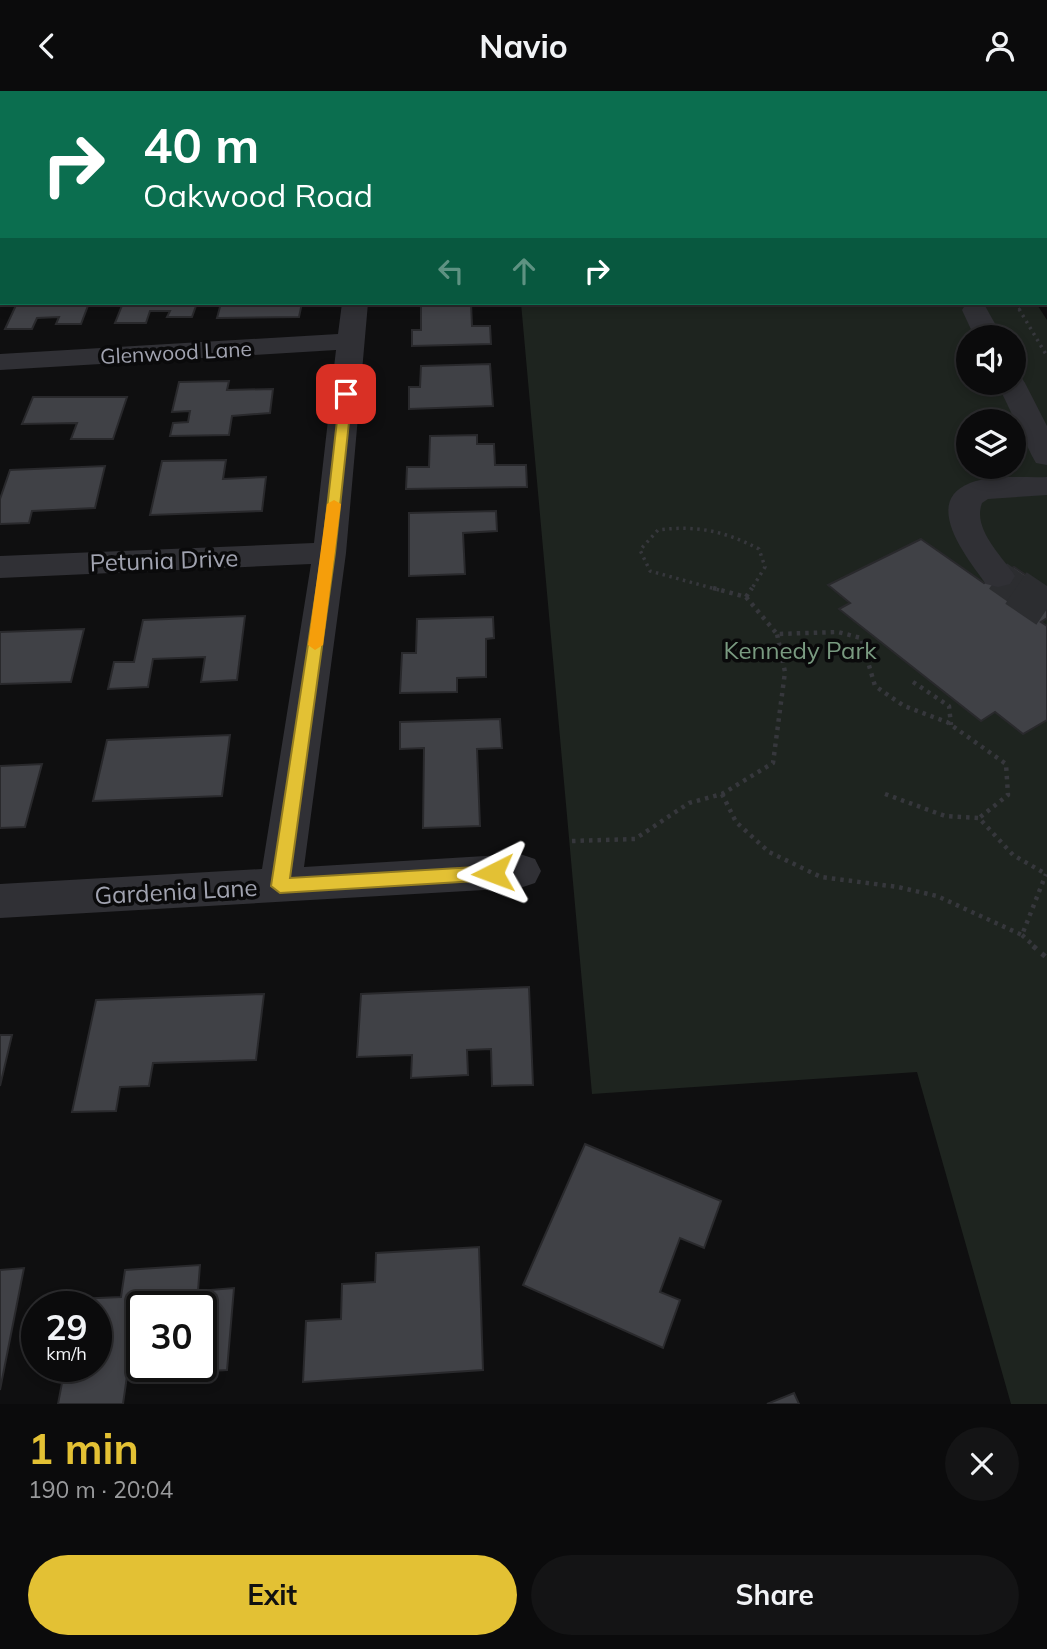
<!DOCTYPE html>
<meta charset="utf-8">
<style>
:root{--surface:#0b0b0c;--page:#141415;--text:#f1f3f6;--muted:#9a9b9d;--line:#2b2b2d;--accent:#e3c134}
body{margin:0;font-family:Mulish,sans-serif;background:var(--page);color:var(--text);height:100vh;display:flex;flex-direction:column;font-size:26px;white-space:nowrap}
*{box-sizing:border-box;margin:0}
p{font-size:23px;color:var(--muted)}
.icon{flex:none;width:38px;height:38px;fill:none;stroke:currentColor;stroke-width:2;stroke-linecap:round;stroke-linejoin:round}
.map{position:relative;height:1313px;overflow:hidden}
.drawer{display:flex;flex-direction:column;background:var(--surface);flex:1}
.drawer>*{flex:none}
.banner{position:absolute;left:0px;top:0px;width:1048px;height:214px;box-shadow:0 4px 10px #0003,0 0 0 2px var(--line);background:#0b6e4f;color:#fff;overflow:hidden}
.buttons{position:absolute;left:956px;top:234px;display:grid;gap:14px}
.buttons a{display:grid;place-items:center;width:70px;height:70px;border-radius:50%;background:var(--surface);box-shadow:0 4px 10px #0003,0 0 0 2px var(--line);font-size:35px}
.speed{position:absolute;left:21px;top:1200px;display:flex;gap:14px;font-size:35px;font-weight:700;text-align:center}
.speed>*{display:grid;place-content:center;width:91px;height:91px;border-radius:50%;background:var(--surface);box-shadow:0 4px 10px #0003,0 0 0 2px var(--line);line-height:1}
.speed small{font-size:18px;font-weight:400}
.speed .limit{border:4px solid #111;border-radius:10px;background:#fff;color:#111}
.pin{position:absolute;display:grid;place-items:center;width:60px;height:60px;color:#fff;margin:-30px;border-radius:14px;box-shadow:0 4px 10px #0006}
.me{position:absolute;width:77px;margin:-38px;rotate:267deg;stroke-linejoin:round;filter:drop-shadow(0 0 5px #0008)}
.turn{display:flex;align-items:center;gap:24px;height:147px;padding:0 28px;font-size:32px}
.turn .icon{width:91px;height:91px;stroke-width:2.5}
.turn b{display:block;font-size:49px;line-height:60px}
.lanes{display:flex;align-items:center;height:66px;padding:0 28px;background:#0003;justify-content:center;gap:35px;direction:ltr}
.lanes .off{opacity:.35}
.round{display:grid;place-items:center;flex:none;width:74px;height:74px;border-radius:37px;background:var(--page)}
.headline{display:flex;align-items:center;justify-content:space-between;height:119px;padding:0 28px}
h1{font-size:42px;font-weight:700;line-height:52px;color:var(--accent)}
.primary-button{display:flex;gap:14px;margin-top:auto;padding:14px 28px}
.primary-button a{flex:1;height:80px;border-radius:42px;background:var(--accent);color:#111;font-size:28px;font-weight:700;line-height:80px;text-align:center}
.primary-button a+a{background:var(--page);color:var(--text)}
header{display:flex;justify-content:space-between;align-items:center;height:91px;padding:0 28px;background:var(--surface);font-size:32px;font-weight:700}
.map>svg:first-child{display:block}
.green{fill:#1e241f;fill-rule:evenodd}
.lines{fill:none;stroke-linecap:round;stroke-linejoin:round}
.canal{fill:#2c3139;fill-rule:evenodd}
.building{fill:#404146;stroke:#29292c;stroke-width:2;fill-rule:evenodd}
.minor-tunnel-far1{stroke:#2c2d30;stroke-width:31;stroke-dasharray:31 15;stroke-linecap:butt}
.minor-tunnel{stroke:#2c2d30;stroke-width:38;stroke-dasharray:38 19;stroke-linecap:butt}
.path-far3{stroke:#36373c;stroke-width:2.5;stroke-dasharray:2 3.5;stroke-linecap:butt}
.path-far2{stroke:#36373c;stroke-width:3.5;stroke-dasharray:2.5 4.5;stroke-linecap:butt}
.path-far1{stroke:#36373c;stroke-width:4.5;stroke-dasharray:3.5 5;stroke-linecap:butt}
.path{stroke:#36373c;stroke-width:5;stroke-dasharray:4.5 7;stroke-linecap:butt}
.minor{fill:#303035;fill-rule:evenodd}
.route{fill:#e3c134;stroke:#947d22;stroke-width:2}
.slow{fill:#f59e0b}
.labels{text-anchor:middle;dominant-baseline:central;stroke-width:7;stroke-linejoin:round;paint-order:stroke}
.far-street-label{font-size:21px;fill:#a1a3b0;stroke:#0a0a0b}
.street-label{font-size:24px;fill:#a1a3b0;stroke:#0a0a0b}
.park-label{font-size:24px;fill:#799a80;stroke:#0a0a0b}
</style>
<header><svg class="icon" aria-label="back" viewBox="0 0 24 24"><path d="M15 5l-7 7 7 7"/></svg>Navio<svg class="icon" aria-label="person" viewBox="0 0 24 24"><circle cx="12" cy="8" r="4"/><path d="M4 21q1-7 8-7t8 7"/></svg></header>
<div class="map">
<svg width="1047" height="1313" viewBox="0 0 1047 1313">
<rect width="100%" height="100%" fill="#0f0f10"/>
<path class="green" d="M521 212H1036L1047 229V1313H1011L917 981 592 1003ZM968 247H1013V292H968ZM968 331H1013V376H968Z"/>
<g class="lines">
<g class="canal">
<polygon points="932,0 952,0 953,2 932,2"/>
<rect x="1046" y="160" width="1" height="16"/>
</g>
</g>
<g class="building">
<polygon points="153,0 217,0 153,2"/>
<polygon points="244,0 313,0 244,2"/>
<polygon points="338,0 404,0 338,2"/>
<polygon points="17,212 89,212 81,233 56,233 59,226 37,227 32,238 5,238"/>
<polygon points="123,212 197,212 192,226 167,226 170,220 150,220 146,232 115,232"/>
<polygon points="221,212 302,212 299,226 217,227"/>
<polygon points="471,212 472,235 490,235 491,253 412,255 412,239 421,239 421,213"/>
<polygon points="490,273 493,315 409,318 409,296 420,296 421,275"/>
<polygon points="229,290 227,299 273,298 270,322 232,325 229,344 170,345 173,332 188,331 190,320 172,321 179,291"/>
<polygon points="33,306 127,306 113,348 71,348 77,332 22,333"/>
<polygon points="477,344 477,353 494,353 495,374 526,374 527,396 406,398 407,376 429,376 430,345"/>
<polygon points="226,369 223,388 266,386 262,420 150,424 162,370"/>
<polygon points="105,375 95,417 32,420 29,432 0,433 0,408 10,379"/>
<polygon points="496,420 497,440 463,442 465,483 409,485 409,422"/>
<polygon points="921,448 984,492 1014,476 1047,498 1047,527 1041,531 1047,535 1047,629 1023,643 995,621 981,630 839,518 850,512 828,494"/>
<polygon points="245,525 237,589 201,591 205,566 153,568 148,596 108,598 114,571 134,571 143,529"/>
<polygon points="493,526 494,547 486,548 486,586 457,587 457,601 400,602 402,562 416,562 417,528"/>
<polygon points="84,538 71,591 0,593 0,541"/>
<polygon points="500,628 502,657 477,658 480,735 423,737 424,657 400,658 400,631"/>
<polygon points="230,644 222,705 93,710 107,649"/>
<polygon points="42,673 25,736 0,737 0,675"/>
<polygon points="529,896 533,994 492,995 491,958 467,959 468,984 411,987 412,964 357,966 361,903"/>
<polygon points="264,903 256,969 153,972 149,995 120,996 116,1020 72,1021 96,909"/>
<polygon points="0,944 12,944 0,995"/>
<polygon points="585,1053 721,1110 704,1157 680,1147 660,1201 680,1209 663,1257 523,1194"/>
<polygon points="479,1156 483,1279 303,1291 306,1230 341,1228 342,1193 375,1191 376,1162"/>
<path d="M200 1174 198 1200 234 1197 227 1279 127 1285 123 1313H58L65 1276H96V1216H74L76 1208 121 1206 125 1179ZM142 1216H201V1276H142Z"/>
<polygon points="24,1177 0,1299 0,1179"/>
<polygon points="794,1302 799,1313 767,1313"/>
</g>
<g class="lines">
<polyline class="minor-tunnel-far1" points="998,485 1018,499"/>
<polyline class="minor-tunnel" points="1016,497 1047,518"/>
<polyline class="path-far3" points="1016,212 1020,219"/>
<g class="path-far2">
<polyline points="1019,218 1047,265"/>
<path d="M719 499 650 480 640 459 658 439C696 434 725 440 759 458L765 476 751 499"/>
</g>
<g class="path-far1">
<polyline points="713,497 746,506"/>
<polyline points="746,506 777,543 838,541 861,547 875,595 904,615 947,631 1006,673 1008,704 979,727"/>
<polyline points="746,506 752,497"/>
<polyline points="913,591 949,615 951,634"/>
<polyline points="722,703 736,731 769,761 821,786 898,796 937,805 1022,844 1046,783"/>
<polyline points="885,703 945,725 979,727 1013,764 1046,783"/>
<polyline points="572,750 635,748 689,712 722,703 773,672 785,581 777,543"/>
<polyline points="1022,844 1035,856"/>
</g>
<polyline class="path" points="1033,855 1047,867"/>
<g class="minor">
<rect x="801" y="0" width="20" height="2"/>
<polygon points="971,0 992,0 993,2 972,2"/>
<rect x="0" y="79" width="2" height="14"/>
<rect x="1046" y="87" width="1" height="15"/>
<polygon points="342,212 368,212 346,462 304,776 520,763 535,768 541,780 535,792 520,797 0,827 0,793 262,778 311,473 0,487 0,465 314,452 336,259 0,279 0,263 338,243"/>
<polygon points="978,212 984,213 1003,247 975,247 962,219 966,213"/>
<polygon points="1013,284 1021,286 1025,292 1047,335 1047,374 1036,372 1032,365 997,292 1013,292"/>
<path d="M1047 386V404L988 408 982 412C972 438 1002 465 1015 485L1010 493 998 496 986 493C968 468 921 411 970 392 992 383 1024 387 1047 386Z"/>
</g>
</g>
<polygon class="route" points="346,300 352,303 335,462 290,787 493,775 502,782 493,789 280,802 271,795 322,462 340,303"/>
<polygon class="slow" points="334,409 341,413 323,554 315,559 308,554 327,413"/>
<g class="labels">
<g class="far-street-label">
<text transform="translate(176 261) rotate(-3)">Glenwood Lane</text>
</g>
<g class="street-label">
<text transform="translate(164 469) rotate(-2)">Petunia Drive</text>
<text transform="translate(176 800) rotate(-3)">Gardenia Lane</text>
</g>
<g class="park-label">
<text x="800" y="559">Kennedy Park</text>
</g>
</g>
</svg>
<div class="buttons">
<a><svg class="icon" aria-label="sound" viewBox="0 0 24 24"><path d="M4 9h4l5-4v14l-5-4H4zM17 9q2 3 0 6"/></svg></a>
<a><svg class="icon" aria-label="layers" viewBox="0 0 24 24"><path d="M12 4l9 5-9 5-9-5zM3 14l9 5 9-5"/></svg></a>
</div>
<div class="speed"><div>29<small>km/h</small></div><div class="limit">30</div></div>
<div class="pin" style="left:346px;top:303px;background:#d93025"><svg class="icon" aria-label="arrive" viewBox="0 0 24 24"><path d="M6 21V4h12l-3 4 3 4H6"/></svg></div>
<svg class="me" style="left:493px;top:782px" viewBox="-20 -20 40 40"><path d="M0-17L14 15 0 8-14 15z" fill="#e3c134" stroke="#fff" stroke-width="4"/></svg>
<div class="banner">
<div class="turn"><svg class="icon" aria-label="right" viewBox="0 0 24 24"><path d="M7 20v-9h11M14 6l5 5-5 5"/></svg><div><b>40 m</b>Oakwood Road</div></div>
<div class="lanes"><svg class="icon off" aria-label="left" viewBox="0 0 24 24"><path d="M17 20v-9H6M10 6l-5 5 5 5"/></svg><svg class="icon off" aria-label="ahead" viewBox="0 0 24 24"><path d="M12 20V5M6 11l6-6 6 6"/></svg><svg class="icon" aria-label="right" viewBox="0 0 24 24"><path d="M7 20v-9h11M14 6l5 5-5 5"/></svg></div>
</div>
</div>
<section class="drawer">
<div class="headline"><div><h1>1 min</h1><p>190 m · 20:04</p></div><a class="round"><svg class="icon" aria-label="close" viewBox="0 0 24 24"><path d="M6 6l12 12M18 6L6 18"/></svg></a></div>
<div class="primary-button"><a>Exit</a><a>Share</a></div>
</section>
